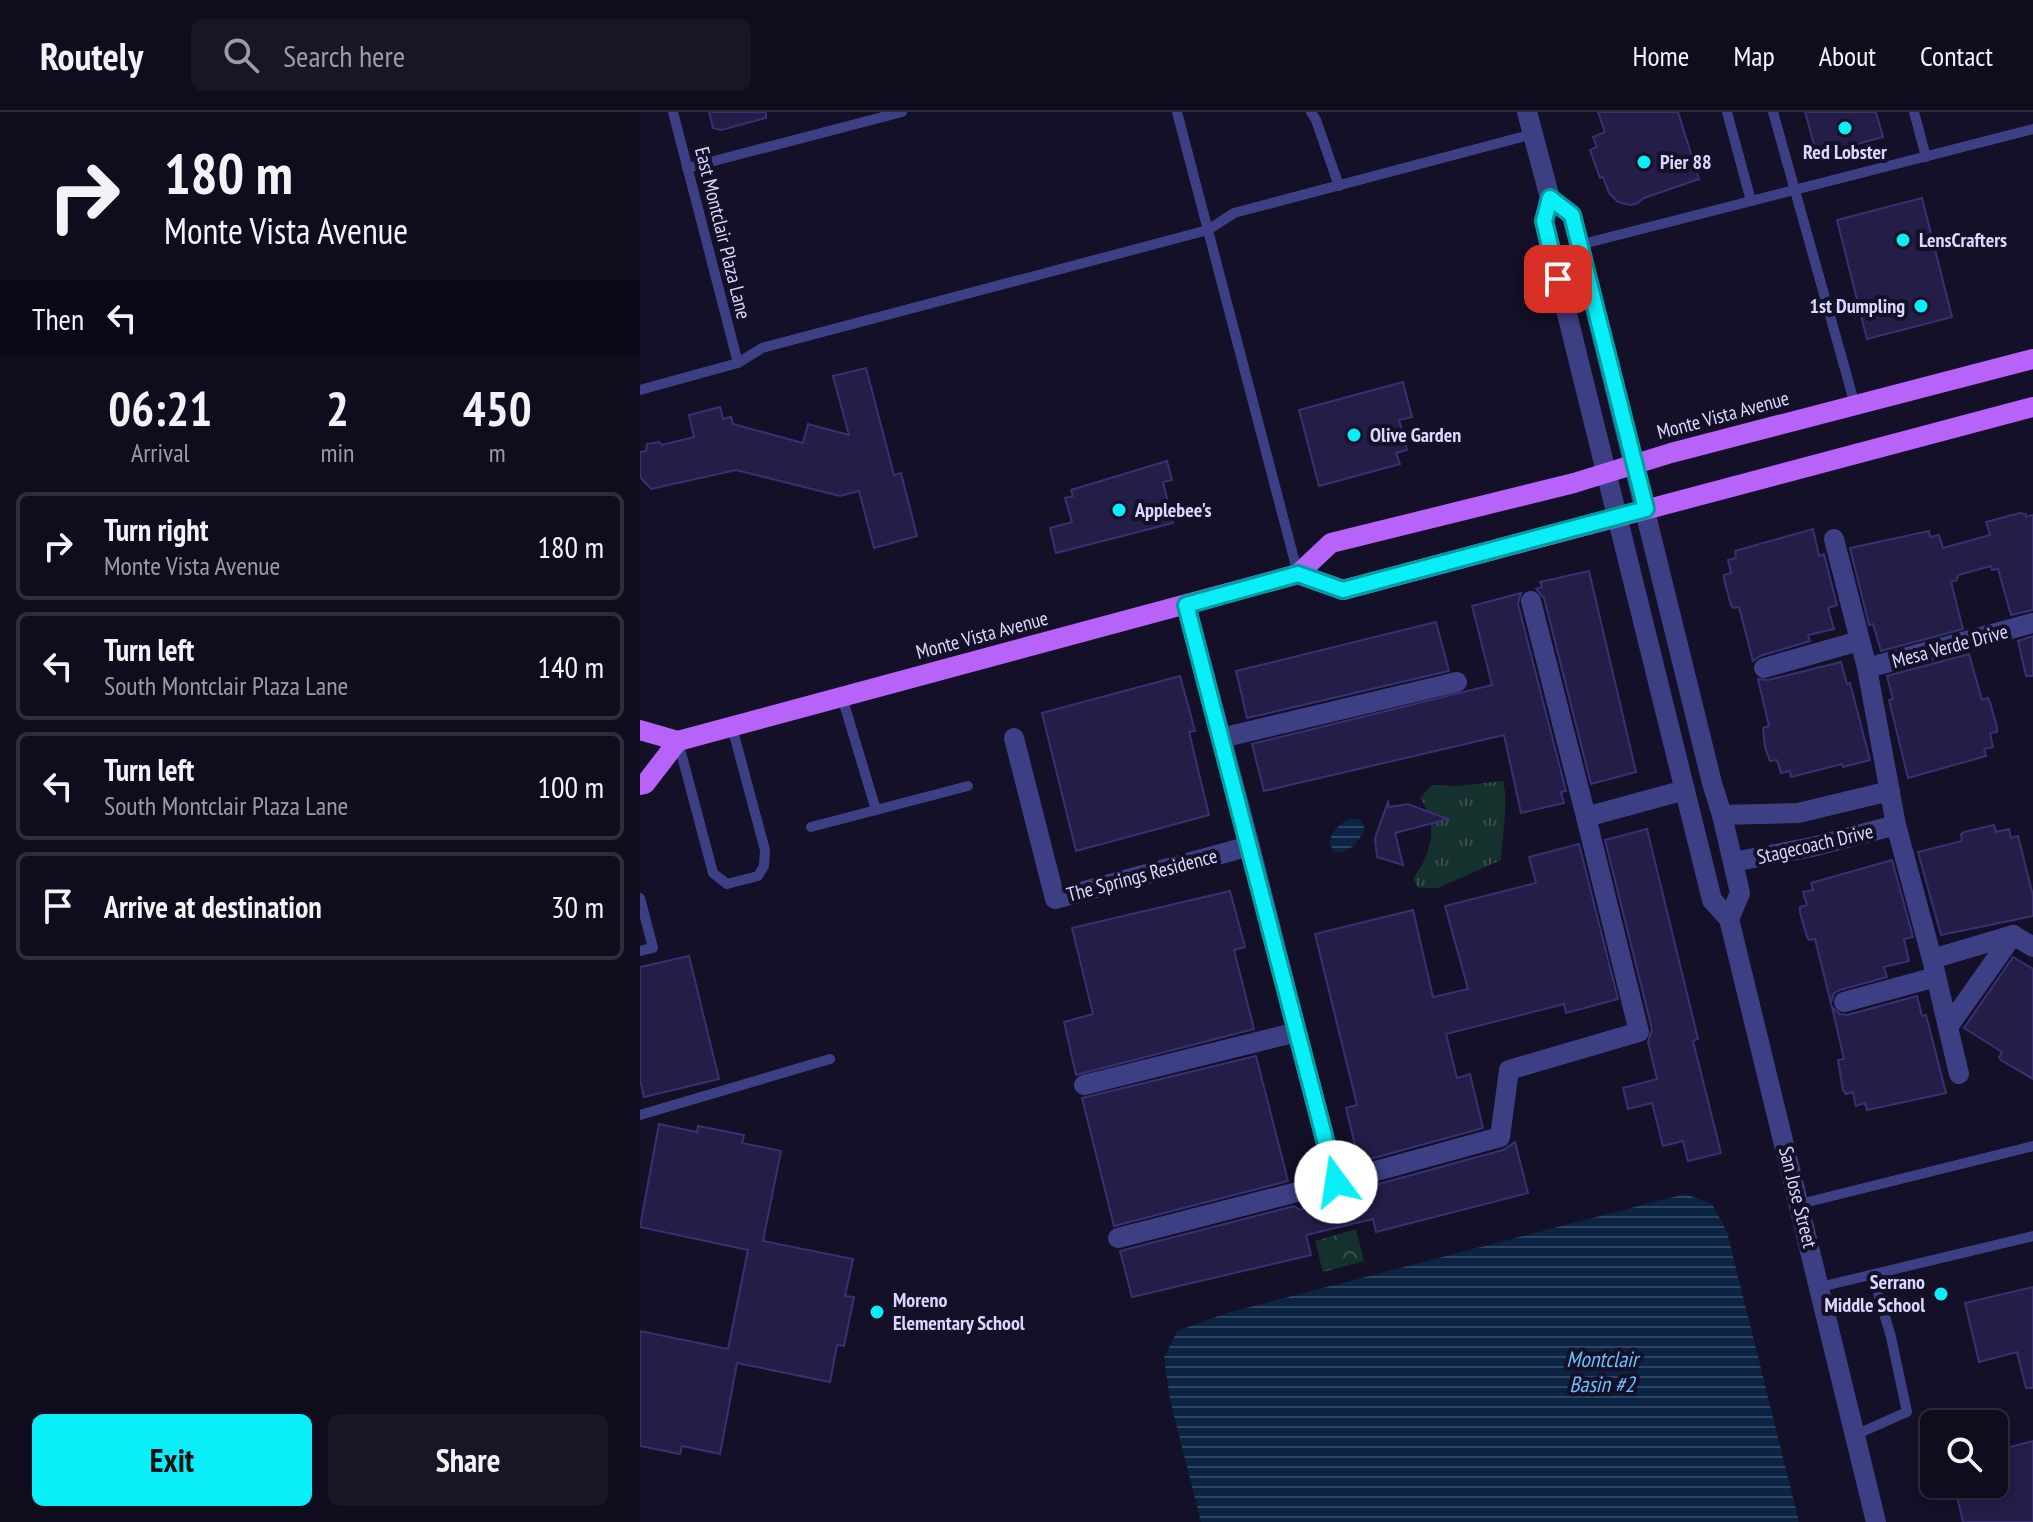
<!DOCTYPE html>
<style>
:root{--surface:#0e0c1d;--page:#171526;--text:#f1f3f6;--muted:#9b9ba4;--line:#2e2c3b;--accent:#0aeef7}
body{margin:0;font-family:"PT Sans Narrow",sans-serif;background:var(--page);color:var(--text);height:100vh;display:flex;flex-direction:column;font-size:30px;white-space:nowrap}
*{box-sizing:border-box;margin:0}
p{font-size:26px;color:var(--muted)}
.icon{flex:none;width:44px;height:44px;fill:none;stroke:currentColor;stroke-width:2;stroke-linecap:round;stroke-linejoin:round}
.map{position:relative;flex:1;overflow:hidden}
.side{display:flex;flex-direction:column;background:var(--surface);width:640px}
.side>*{flex:none}
.guide{background:#0e0c1d;color:var(--text);overflow:hidden}
.controls{position:absolute;left:1280px;top:1298px;display:grid;gap:16px}
.controls a{display:grid;place-items:center;width:88px;height:88px;border-radius:12px;background:var(--surface);box-shadow:0 4px 12px #0003,0 0 0 2px var(--line);font-size:40px}
.pin{position:absolute;display:grid;place-items:center;width:68px;height:68px;color:#fff;margin:-34px;border-radius:16px;box-shadow:0 4px 12px #0006}
.me{position:absolute;width:88px;margin:-44px;rotate:346deg;stroke-linejoin:round;filter:drop-shadow(0 0 6px #0008)}
.turn{display:flex;align-items:center;gap:28px;height:168px;padding:0 32px;font-size:36px}
.turn .icon{width:104px;height:104px;stroke-width:2.5}
.turn b{display:block;font-size:56px;line-height:68px}
.then{display:flex;align-items:center;height:76px;padding:0 32px;background:#0003;gap:16px;font-size:30px}
.eta{display:flex;justify-content:space-evenly;align-items:center;height:136px;text-align:center}
.eta b{font-size:48px;font-weight:700;line-height:56px}
.button{display:flex;gap:16px;margin-top:auto;padding:16px 32px}
.button a{flex:1;height:92px;border-radius:12px;background:var(--accent);color:#111;font-size:32px;font-weight:700;line-height:92px;text-align:center}
.button a+a{background:var(--page);color:var(--text)}
ul{padding:0;list-style:none}
li{display:flex;align-items:center;gap:24px;height:108px;margin:0 16px 12px;padding:0 16px;border:4px solid var(--line);border-radius:12px}
li div{flex:1}
li b{display:block;font-size:30px}
li em{font-style:normal}
header{display:flex;align-items:center;gap:48px;box-sizing:border-box;height:112px;padding:0 40px;background:var(--surface);border-bottom:2px solid var(--line)}
header strong{font-size:38px}
nav{display:flex;gap:44px;margin-inline-start:auto;font-size:28px}
.search{width:560px;height:72px;background:var(--page);display:flex;align-items:center;gap:20px;box-sizing:border-box;padding:0 28px;border-radius:12px;color:var(--muted);font-size:30px}
main{display:flex;flex:1;min-height:0}
.map>svg:first-child{display:block}
.grass{fill:url(#grass-tufts)}
.park{fill:url(#park-crowns)}
.water{fill:url(#water-rules)}
.building{fill:#231d47;stroke:#393072;stroke-width:2}
.lines{fill:none;stroke-linecap:round;stroke-linejoin:round}
.service{stroke:#3d3f84;stroke-width:10}
.minor{stroke:#3d3f84;stroke-width:20}
.primary{stroke:#b763fa;stroke-width:20}
.route-casing{stroke:#069ba1;stroke-width:20}
.route{stroke:#0aeef7;stroke-width:14}
.poi-dot{fill:#0aeef7;stroke:#131027;stroke-width:3}
.labels{text-anchor:middle;dominant-baseline:central;stroke-width:8;stroke-linejoin:round;paint-order:stroke}
.poi-label{font-size:20px;font-weight:bold;fill:#dad8fe;stroke:#131027;text-anchor:start}
.street-label{font-size:20px;fill:#dad8fe;stroke:#131027}
.water-label{font-size:22px;font-style:italic;fill:#69c0fa;stroke:#131027}
</style>
<header>
<strong>Routely</strong>
<div class="search"><svg class="icon" aria-label="search" viewBox="0 0 24 24"><circle cx="10" cy="10" r="6"/><path d="M15 15l6 6"/></svg>Search here</div>
<nav><a>Home</a><a>Map</a><a>About</a><a>Contact</a></nav>
</header>
<main>
<section class="side">
<div class="guide">
<div class="turn"><svg class="icon" aria-label="right" viewBox="0 0 24 24"><path d="M7 20v-9h11M14 6l5 5-5 5"/></svg><div><b>180 m</b>Monte Vista Avenue</div></div>
<div class="then">Then<svg class="icon" aria-label="left" viewBox="0 0 24 24"><path d="M17 20v-9H6M10 6l-5 5 5 5"/></svg></div>
</div>
<div class="eta">
<div><b>06:21</b><p>Arrival</p></div>
<div><b>2</b><p>min</p></div>
<div><b>450</b><p>m</p></div>
</div>
<ul>
<li><svg class="icon" aria-label="right" viewBox="0 0 24 24"><path d="M7 20v-9h11M14 6l5 5-5 5"/></svg><div><b>Turn right</b><p>Monte Vista Avenue</p></div><em>180 m</em></li>
<li><svg class="icon" aria-label="left" viewBox="0 0 24 24"><path d="M17 20v-9H6M10 6l-5 5 5 5"/></svg><div><b>Turn left</b><p>South Montclair Plaza Lane</p></div><em>140 m</em></li>
<li><svg class="icon" aria-label="left" viewBox="0 0 24 24"><path d="M17 20v-9H6M10 6l-5 5 5 5"/></svg><div><b>Turn left</b><p>South Montclair Plaza Lane</p></div><em>100 m</em></li>
<li><svg class="icon" aria-label="arrive" viewBox="0 0 24 24"><path d="M6 21V4h12l-3 4 3 4H6"/></svg><div><b>Arrive at destination</b></div><em>30 m</em></li>
</ul>
<div class="button"><a>Exit</a><a>Share</a></div>
</section>
<div class="map">
<svg width="1393" height="1410" viewBox="0 0 1393 1410">
<defs>
<pattern id="grass-tufts" width="24" height="20" patternUnits="userSpaceOnUse" patternTransform="scale(2)"><rect width="24" height="20" fill="#14312e"/><path d="M3 7l-1-3M5 7V3M7 7l1-3M15 17l-1-3M17 17v-4M19 17l1-3" fill="none" stroke="#364e4d"/></pattern>
<pattern id="park-crowns" width="20" height="18" patternUnits="userSpaceOnUse" patternTransform="scale(2)"><rect width="20" height="18" fill="#14312e"/><path d="M2 6a3 3 0 1 1 6 0M12 15a3 3 0 1 1 6 0" fill="none" stroke="#364e4d"/></pattern>
<pattern id="water-rules" width="6" height="5" patternUnits="userSpaceOnUse" patternTransform="scale(2)"><rect width="6" height="5" fill="#0c2444"/><path d="M0 2.5h6" fill="none" stroke="#2f4360"/></pattern>
</defs>
<rect width="100%" height="100%" fill="#131027"/>
<path class="grass" d="M863 669C869 691 862 724 861 748L798 776H778L773 767C791 741 800 713 780 686L792 673 815 674Z"/>
<polygon class="park" points="716,1117 724,1149 683,1160 675,1129"/>
<g class="water">
<path d="M708 707H720L725 717C718 730 710 742 694 740 684 726 696 715 708 707Z"/>
<polygon points="1045,1082 1072,1092 1087,1120 1159,1410 561,1410 530,1288 524,1246 537,1219 587,1201"/>
</g>
<g class="building">
<polygon points="69,0 126,0 126,6 81,18 73,16"/>
<polygon points="958,0 1038,0 1059,67 1004,86 996,92 990,93 978,90 969,81 963,65 960,66 950,38 957,35 953,25 965,20"/>
<polygon points="1165,0 1236,0 1243,25 1177,43"/>
<polygon points="1282,86 1312,205 1227,227 1197,108"/>
<polygon points="226,256 254,363 261,361 277,424 234,436 219,379 200,384 96,358 11,377 0,365 0,340 6,339 7,332 19,330 22,333 54,325 49,303 80,295 83,307 91,305 93,312 163,331 168,312 209,323 193,264"/>
<polygon points="763,270 772,305 759,308 767,338 756,341 760,352 679,374 659,298"/>
<polygon points="527,349 532,368 523,370 533,411 416,441 410,416 432,410 425,386 433,384 431,378"/>
<polygon points="1380,401 1386,402 1386,405 1393,403 1393,498 1371,503 1358,457 1352,458 1351,454 1318,463 1317,468 1311,470 1323,517 1241,539 1233,512 1229,513 1210,436 1289,419 1290,425 1299,423 1303,436 1350,423 1346,410"/>
<polygon points="1173,417 1179,444 1184,442 1197,493 1188,496 1194,517 1168,523 1170,529 1120,544 1113,549 1099,495 1093,496 1091,493 1084,467 1084,463 1091,461 1088,448 1096,446 1095,439"/>
<polygon points="949,459 996,660 951,672 904,486 896,477 902,475 900,470"/>
<polygon points="881,481 878,492 926,679 921,680 924,691 881,701 864,623 624,679 612,632 852,573 832,494"/>
<polygon points="796,510 809,559 607,606 596,559"/>
<polygon points="1393,524 1393,564 1386,564 1378,529"/>
<polygon points="1329,542 1342,588 1348,586 1350,590 1357,615 1357,620 1350,621 1353,635 1344,637 1346,644 1268,666 1249,588 1253,587 1247,564"/>
<polygon points="1201,550 1207,572 1210,571 1230,648 1203,655 1202,652 1151,665 1150,659 1141,661 1137,648 1130,649 1125,635 1123,616 1129,614 1118,567 1128,568"/>
<polygon points="540,564 555,619 549,620 569,703 436,739 402,601"/>
<polygon points="748,690 749,695 768,692 808,707 755,721 763,753 737,745 735,726"/>
<polygon points="1354,713 1356,720 1369,717 1371,726 1378,724 1393,784 1393,804 1301,823 1278,740 1322,729 1321,722 1324,720"/>
<polygon points="1007,717 1058,927 1053,929 1081,1041 1048,1049 1043,1029 1023,1034 1012,991 988,997 983,976 1017,967 1008,930 1012,917 965,728"/>
<polygon points="939,732 978,887 926,901 924,892 806,922 817,966 830,962 843,1016 719,1050 706,996 717,993 675,822 773,798 793,885 828,877 805,794 896,771 889,745"/>
<polygon points="1252,748 1273,825 1264,827 1269,849 1244,855 1247,865 1200,878 1194,881 1191,891 1175,827 1169,828 1167,825 1160,800 1160,795 1167,793 1163,780 1173,778 1171,771"/>
<polygon points="590,779 605,835 594,838 614,917 436,963 424,910 453,902 432,816"/>
<polygon points="49,844 79,967 4,985 0,968 0,855"/>
<polygon points="1373,845 1393,857 1393,967 1361,948 1359,945 1362,940 1324,916"/>
<polygon points="1277,884 1282,904 1286,903 1306,981 1227,998 1225,991 1216,994 1213,980 1206,982 1203,978 1198,948 1204,947 1192,895 1200,902 1207,903"/>
<polygon points="616,944 648,1069 474,1114 442,986"/>
<polygon points="19,1012 57,1020 58,1014 104,1023 102,1031 141,1039 123,1129 213,1147 205,1184 214,1185 204,1234 197,1233 190,1270 97,1251 80,1342 42,1334 40,1342 0,1334 0,1219 88,1237 108,1138 0,1115"/>
<polygon points="875,1030 888,1081 736,1120 733,1107 666,1123 671,1143 492,1185 480,1139 654,1094 660,1098 725,1079 724,1076 863,1038"/>
<polygon points="1393,1175 1393,1276 1386,1276 1377,1240 1339,1250 1325,1191"/>
<polygon points="1393,1329 1393,1410 1323,1410 1314,1372 1354,1372 1354,1339"/>
</g>
<g class="lines">
<g class="service">
<polyline points="33,0 98,251"/>
<polyline points="537,0 658,462"/>
<polyline points="671,0 676,8 699,74"/>
<polyline points="1087,0 1111,89"/>
<polyline points="1133,0 1215,293"/>
<polyline points="1274,0 1286,45"/>
<polyline points="47,56 262,0"/>
<polyline points="939,133 1393,17"/>
<polyline points="0,278 98,251 122,236 568,118 594,101 893,22"/>
<polyline points="38,629 73,761 87,772 118,764 124,754 125,738 92,615"/>
<polyline points="236,698 328,674"/>
<polyline points="171,715 236,698 202,585"/>
<polyline points="0,786 13,836 0,839"/>
<polyline points="0,1003 190,947"/>
<polyline points="1160,1092 1393,1034"/>
<polyline points="1180,1175 1393,1124"/>
<polyline points="1215,1323 1267,1300 1251,1225 1233,1164"/>
</g>
<g class="minor">
<polyline points="887,0 910,86 904,109 1072,788 1089,807 1236,1410"/>
<polyline points="910,86 932,103 1072,671 1082,703 1100,781 1089,807"/>
<polyline points="1194,427 1227,556 1256,713 1292,847 1373,823"/>
<polyline points="891,489 946,705 1045,678"/>
<polyline points="1124,556 1219,529"/>
<polyline points="1227,556 1393,511"/>
<polyline points="374,626 415,787 610,734 546,493"/>
<polyline points="581,626 817,570"/>
<polyline points="1082,703 1158,701 1250,679"/>
<polyline points="1093,750 1172,735 1256,713"/>
<polyline points="1373,823 1393,835"/>
<polyline points="1292,847 1319,962"/>
<polyline points="1204,890 1296,865"/>
<polyline points="1308,915 1373,823"/>
<polyline points="444,973 657,920 610,734"/>
<polyline points="696,1070 860,1025 869,958 999,920 946,705"/>
<polyline points="478,1126 696,1070 657,920"/>
</g>
<g class="primary">
<polyline points="658,462 703,478 1393,295"/>
<polyline points="0,618 38,629 658,462 691,431 934,371 1031,341 1393,247"/>
<polyline points="0,673 5,672 38,629"/>
</g>
</g>
<g class="lines">
<defs>
<polyline id="route" points="696,1070 546,493 658,462 703,478 1006,397 932,103 910,86 904,109 918,167"/>
</defs>
<use href="#route" class="route-casing"/>
<use href="#route" class="route"/>
</g>
<g class="poi-dot">
<circle cx="1205" cy="16" r="8"/>
<circle cx="1004" cy="50" r="8"/>
<circle cx="1263" cy="128" r="8"/>
<circle cx="1281" cy="194" r="8"/>
<circle cx="714" cy="323" r="8"/>
<circle cx="479" cy="398" r="8"/>
<circle cx="1301" cy="1182" r="8"/>
<circle cx="237" cy="1200" r="8"/>
</g>
<g class="labels">
<g class="poi-label">
<text x="1205" y="40" text-anchor="middle">Red Lobster</text>
<text x="1020" y="50">Pier 88</text>
<text x="1279" y="128">LensCrafters</text>
<text x="1265" y="194" text-anchor="end">1st Dumpling</text>
<text x="730" y="323">Olive Garden</text>
<text x="495" y="398">Applebee's</text>
<text x="1285" y="1170" text-anchor="end">Serrano<tspan x="1285" dy="23">Middle School</tspan></text>
<text x="253" y="1188">Moreno<tspan x="253" dy="23">Elementary School</tspan></text>
</g>
<g class="street-label">
<text transform="translate(83 121) rotate(76)">East Montclair Plaza Lane</text>
<text transform="translate(1083 303) rotate(-15)">Monte Vista Avenue</text>
<text transform="translate(342 523) rotate(-15)">Monte Vista Avenue</text>
<text transform="translate(1310 534) rotate(-15)">Mesa Verde Drive</text>
<text transform="translate(1175 732) rotate(-13)">Stagecoach Drive</text>
<text transform="translate(502 763) rotate(-15)">The Springs Residence</text>
<text transform="translate(1158 1085) rotate(76)">San Jose Street</text>
</g>
<g class="water-label">
<text x="962" y="1247">Montclair<tspan x="962" dy="25">Basin #2</tspan></text>
</g>
</g>
</svg>
<div class="controls">
<a><svg class="icon" aria-label="search" viewBox="0 0 24 24"><circle cx="10" cy="10" r="6"/><path d="M15 15l6 6"/></svg></a>
</div>
<div class="pin" style="left:918px;top:167px;background:#d93025"><svg class="icon" aria-label="arrive" viewBox="0 0 24 24"><path d="M6 21V4h12l-3 4 3 4H6"/></svg></div>
<svg class="me" style="left:696px;top:1070px" viewBox="-20 -20 40 40"><circle r="19" fill="#fff"/><path d="M0-13L10 11 0 6-10 11z" fill="#0aeef7"/></svg>
</div>
</main>
